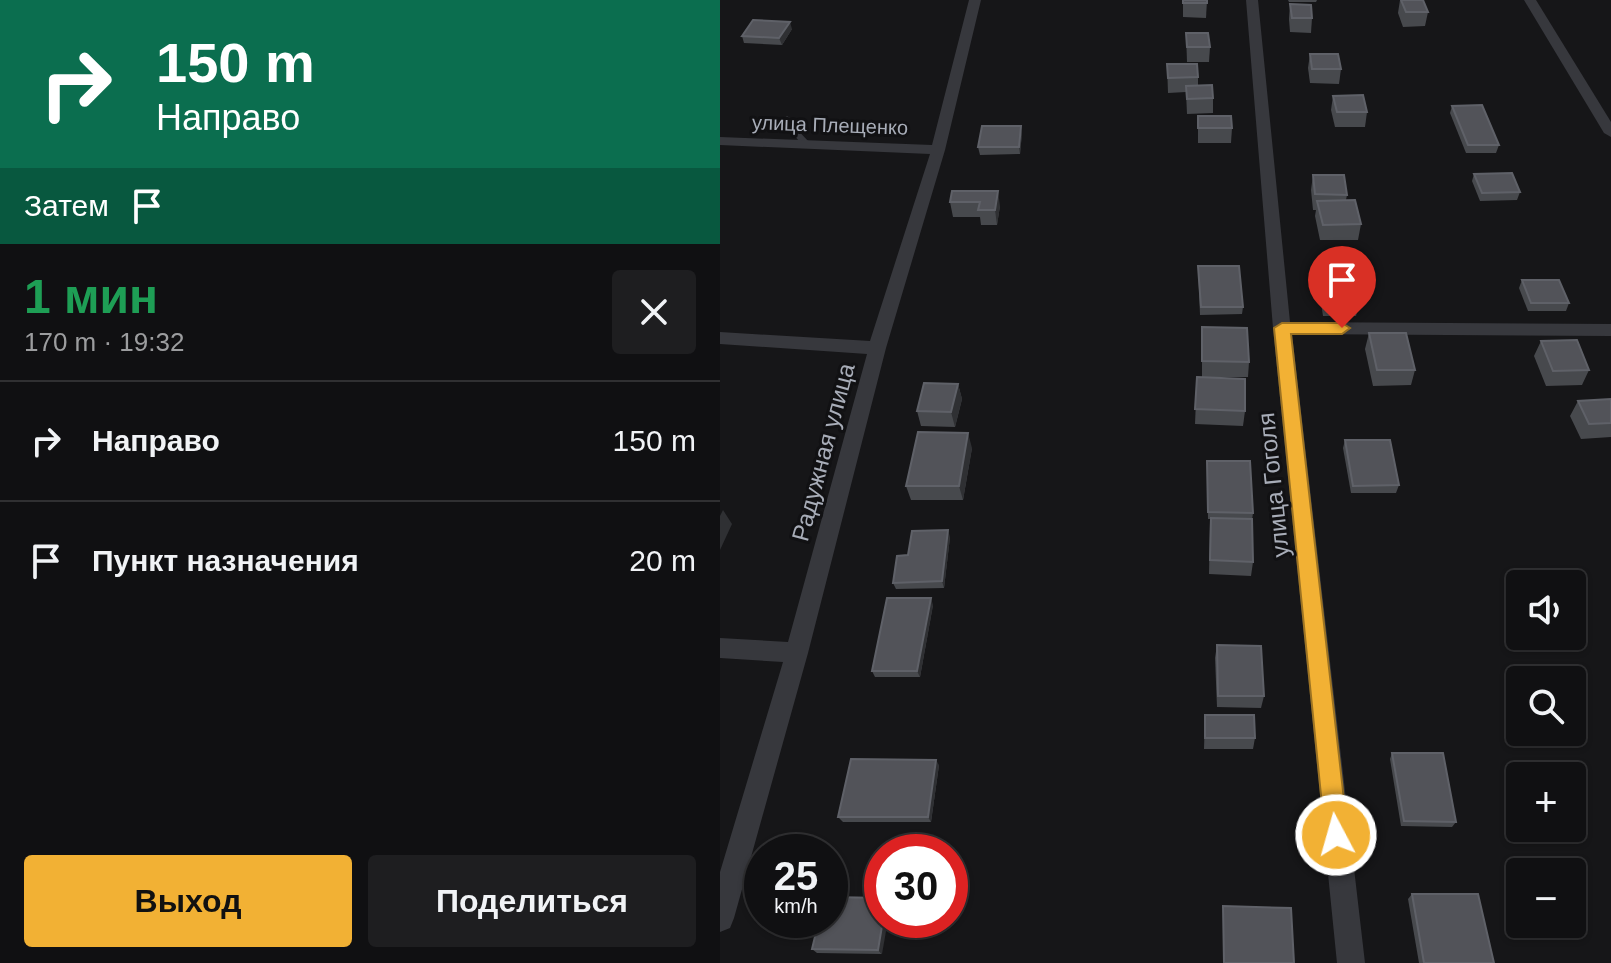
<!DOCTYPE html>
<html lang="ru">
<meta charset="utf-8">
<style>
:root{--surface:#101012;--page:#1e1e20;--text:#f1f3f6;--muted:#9c9d9f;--line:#303032;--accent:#f2b134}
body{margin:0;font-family:Helvetica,sans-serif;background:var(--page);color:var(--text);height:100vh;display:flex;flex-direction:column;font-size:30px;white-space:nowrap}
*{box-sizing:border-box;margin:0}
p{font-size:26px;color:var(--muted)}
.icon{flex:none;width:44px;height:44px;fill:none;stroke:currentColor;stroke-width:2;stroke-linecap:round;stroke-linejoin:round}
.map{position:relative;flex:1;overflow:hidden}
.details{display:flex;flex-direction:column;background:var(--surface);width:720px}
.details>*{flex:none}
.hud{background:#0b6e4f;color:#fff;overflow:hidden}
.controls{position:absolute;left:786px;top:570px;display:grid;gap:16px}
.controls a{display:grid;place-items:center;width:80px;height:80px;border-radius:8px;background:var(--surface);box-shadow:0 2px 6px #0004,0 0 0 2px var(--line);font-size:40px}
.speed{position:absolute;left:24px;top:834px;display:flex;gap:16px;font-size:40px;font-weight:700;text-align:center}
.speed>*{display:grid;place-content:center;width:104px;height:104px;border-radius:50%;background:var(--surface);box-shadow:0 2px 6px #0004,0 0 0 2px var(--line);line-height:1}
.speed small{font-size:20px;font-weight:400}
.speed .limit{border:12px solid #d22;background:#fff;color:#111}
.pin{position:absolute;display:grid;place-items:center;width:68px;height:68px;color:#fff;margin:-82px -34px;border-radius:50% 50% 50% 0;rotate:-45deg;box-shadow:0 0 8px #0007}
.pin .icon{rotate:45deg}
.me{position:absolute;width:88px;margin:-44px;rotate:354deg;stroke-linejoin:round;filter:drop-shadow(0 0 6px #0008)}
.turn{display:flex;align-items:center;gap:28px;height:168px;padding:0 24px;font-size:36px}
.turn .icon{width:104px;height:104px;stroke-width:2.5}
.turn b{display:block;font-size:56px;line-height:68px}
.then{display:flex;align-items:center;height:76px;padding:0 24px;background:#0003;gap:16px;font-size:30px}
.round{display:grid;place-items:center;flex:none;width:84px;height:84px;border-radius:8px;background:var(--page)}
.overview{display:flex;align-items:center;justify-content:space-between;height:136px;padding:0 24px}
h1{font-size:48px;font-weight:700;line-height:60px;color:#1e9e55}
.action{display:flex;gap:16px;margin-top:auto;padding:16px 24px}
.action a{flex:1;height:92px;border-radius:8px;background:var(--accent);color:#111;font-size:32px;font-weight:700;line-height:92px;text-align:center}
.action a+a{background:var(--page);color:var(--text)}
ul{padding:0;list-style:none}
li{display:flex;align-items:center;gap:24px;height:120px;padding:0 24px;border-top:2px solid var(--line)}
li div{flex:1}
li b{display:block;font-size:30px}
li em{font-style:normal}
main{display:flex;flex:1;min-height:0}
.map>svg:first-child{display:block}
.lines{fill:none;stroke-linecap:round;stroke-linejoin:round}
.lane{fill:#37383d;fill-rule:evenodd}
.street{fill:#37383d;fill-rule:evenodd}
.wall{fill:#47494d}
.shaded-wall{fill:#2f3033}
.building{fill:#525359;stroke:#5f6168;stroke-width:2}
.route{fill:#f2b134;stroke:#9d7322;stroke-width:2}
.labels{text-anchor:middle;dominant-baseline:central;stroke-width:6;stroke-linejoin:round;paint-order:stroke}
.far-street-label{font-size:20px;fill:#a8adb8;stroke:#111113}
.street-label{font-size:24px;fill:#a8adb8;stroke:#111113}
</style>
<main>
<section class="details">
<div class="hud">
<div class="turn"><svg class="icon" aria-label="right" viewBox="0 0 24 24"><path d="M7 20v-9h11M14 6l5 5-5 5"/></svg><div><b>150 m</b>Направо</div></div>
<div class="then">Затем<svg class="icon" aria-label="arrive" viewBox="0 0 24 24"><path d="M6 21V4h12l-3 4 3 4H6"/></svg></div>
</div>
<div class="overview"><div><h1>1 мин</h1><p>170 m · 19:32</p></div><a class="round"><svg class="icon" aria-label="close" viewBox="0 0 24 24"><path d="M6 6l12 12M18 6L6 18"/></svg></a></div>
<ul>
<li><svg class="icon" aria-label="right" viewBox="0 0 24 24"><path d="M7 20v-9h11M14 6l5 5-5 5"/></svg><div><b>Направо</b></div><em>150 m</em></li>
<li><svg class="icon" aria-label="arrive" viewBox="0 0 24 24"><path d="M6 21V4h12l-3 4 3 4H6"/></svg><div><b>Пункт назначения</b></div><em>20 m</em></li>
</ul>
<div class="action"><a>Выход</a><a>Поделиться</a></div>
</section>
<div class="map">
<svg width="891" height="963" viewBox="0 0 891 963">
<rect width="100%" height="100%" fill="#161618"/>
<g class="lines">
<polygon class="lane" points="67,116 70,118 69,121 90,143 90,147 84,147 63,122 62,121"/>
<g class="street">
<polygon points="249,0 261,0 225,150 166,348 88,653 14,918 10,928 0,932 0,872 63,662 0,658 0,638 68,642 147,354 0,344 0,332 150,341 210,154 0,145 0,137 212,145"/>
<polygon points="526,0 538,0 570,322 891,324 891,336 572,334 645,963 617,963 553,328"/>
<polygon points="804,0 816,0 891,122 891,137 884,133"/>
</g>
</g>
<g class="wall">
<polygon points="463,0 487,0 486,18 463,17"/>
<polygon points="568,0 597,0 596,2 569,2"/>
<polygon points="680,0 703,0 708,12 705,26 683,27 678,13"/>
<polygon points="570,4 592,18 591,33 570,32 569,19"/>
<polygon points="72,29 62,45 24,43 22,36"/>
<polygon points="466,33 490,47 489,62 467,62"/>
<polygon points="590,54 621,69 619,84 590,83 588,68"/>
<polygon points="447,64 478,77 478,86 493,98 493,113 467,114 466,92 448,93"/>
<polygon points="613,96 647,112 645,127 615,127 611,110"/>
<polygon points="732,106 779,145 776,153 746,153 730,113"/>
<polygon points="478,116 512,128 511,143 478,143"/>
<polygon points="302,133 300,154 260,155 258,147"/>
<polygon points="754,174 800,192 797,200 760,201 752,181"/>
<polygon points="593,175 627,195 626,200 641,224 638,240 600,240 595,216 596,210 593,210 591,190"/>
<polygon points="232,191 280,206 277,225 261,225 260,217 233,217 230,202"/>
<polygon points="478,266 523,307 522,314 480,315"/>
<polygon points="802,280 849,303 846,311 808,311 799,288"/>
<polygon points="600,283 638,308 636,316 603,316 599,290"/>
<polygon points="482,327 529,362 528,377 482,377"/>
<polygon points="649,333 695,370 691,385 653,386 645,349"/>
<polygon points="821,341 869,370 862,385 826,386 814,356"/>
<polygon points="477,377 525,411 523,426 475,424"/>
<polygon points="238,384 242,399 235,427 201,426 197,411"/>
<polygon points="891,399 891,437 861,439 850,416 858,401"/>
<polygon points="625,440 679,485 676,493 631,493 623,448"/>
<polygon points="252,448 243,500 191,500 186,486"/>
<polygon points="487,468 533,513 532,520 533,562 531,576 489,574 490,519 488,519"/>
<polygon points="230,537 224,588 176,589 173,583 188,555"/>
<polygon points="213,605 200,677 155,677 152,671"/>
<polygon points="497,645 544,696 541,708 497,707 495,658"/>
<polygon points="485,715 535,738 533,749 484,749"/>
<polygon points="672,753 736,822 732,827 681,826 670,759"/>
<polygon points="219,765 211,822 123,822 118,817"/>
<polygon points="692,894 774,963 699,963 688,899"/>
<polygon points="110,897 162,954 97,953 92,949"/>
</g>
<g class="shaded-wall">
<polygon points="70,22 72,29 62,45 59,38"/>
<polygon points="301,126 302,133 300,154 299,147"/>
<polygon points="278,191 280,206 277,225 275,210"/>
<polygon points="238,384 242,399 235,427 231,412"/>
<polygon points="248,433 252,448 243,500 239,486"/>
<polygon points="3,510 12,524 0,550 0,516"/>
<polygon points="228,530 230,537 224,588 222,581"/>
<polygon points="211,598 213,605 200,677 197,671"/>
<polygon points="216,760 219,765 211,822 208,817"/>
<polygon points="163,920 168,920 162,954 158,950"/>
</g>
<g class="building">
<rect x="463" y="0" width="24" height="3"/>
<polygon points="681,0 703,0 708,12 686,12"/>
<polygon points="570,4 591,5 592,18 572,18"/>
<polygon points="33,20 70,22 59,38 22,36"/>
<polygon points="466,33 488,33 490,47 467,47"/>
<polygon points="590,54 618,54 621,69 592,69"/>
<polygon points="447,64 477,64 478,77 448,78"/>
<polygon points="492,85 493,98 467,99 466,86"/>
<polygon points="643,95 647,112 617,112 613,96"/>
<polygon points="762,105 779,145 748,145 732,106"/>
<polygon points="478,116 511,116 512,128 478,128"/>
<polygon points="262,126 301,126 299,147 258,147"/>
<polygon points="792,173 800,192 762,193 754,174"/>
<polygon points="593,175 624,175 627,195 595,194"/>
<polygon points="232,191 278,191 275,210 258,210 260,202 230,202"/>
<polygon points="635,200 641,224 603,225 597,201"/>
<polygon points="478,266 519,266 523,307 481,307"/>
<polygon points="802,280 839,280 849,303 811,303"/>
<polygon points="632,282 638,308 605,309 600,283"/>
<polygon points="482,327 527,328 529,362 482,361"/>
<polygon points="649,333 686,333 695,370 657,370"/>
<polygon points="857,340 869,370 833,371 821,341"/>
<polygon points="477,377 525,379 525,411 475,409"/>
<polygon points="204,383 238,384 231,412 197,411"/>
<polygon points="891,399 891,423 869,424 858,401"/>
<polygon points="198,432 248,433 239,486 186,486"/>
<polygon points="625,440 670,440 679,485 633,486"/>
<polygon points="487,461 530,461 533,513 488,512"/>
<polygon points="491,518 532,519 533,562 490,560"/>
<polygon points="228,530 222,581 173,583 177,556 188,555 192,531"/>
<polygon points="167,598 211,598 197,671 152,671"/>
<polygon points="497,645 541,646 544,696 498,696"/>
<polygon points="485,715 534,715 535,738 485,738"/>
<polygon points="672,753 723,753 736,822 684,821"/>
<polygon points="131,759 216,760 208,817 118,817"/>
<polygon points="692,894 758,894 774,963 704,963"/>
<polygon points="110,897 162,898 162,920 163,920 158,950 92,949 99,920 110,920"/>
<polygon points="503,906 571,908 574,963 504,963"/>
</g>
<polygon class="route" points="562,323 622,323 630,328 622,334 571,334 628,835 625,844 616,847 608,844 605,835 554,328"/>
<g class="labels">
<g class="far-street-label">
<text transform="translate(110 125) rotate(2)">улица Плещенко</text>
</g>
<g class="street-label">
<text transform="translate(103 452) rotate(-75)">Радужная улица</text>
<text transform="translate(553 485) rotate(-96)">улица Гоголя</text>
</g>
</g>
</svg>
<div class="controls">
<a><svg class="icon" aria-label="sound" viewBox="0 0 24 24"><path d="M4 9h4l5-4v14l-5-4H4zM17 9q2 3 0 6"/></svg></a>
<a><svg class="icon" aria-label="search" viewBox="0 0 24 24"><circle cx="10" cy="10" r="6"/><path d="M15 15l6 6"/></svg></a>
<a>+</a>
<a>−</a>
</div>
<div class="speed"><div>25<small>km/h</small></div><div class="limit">30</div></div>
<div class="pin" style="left:622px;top:328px;background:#d93025"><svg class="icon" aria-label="arrive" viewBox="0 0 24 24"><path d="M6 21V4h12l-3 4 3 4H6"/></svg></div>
<svg class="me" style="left:616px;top:835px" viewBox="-20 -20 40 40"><circle r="17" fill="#f2b134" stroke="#fff" stroke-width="3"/><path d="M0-11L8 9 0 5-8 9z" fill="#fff"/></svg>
</div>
</main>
